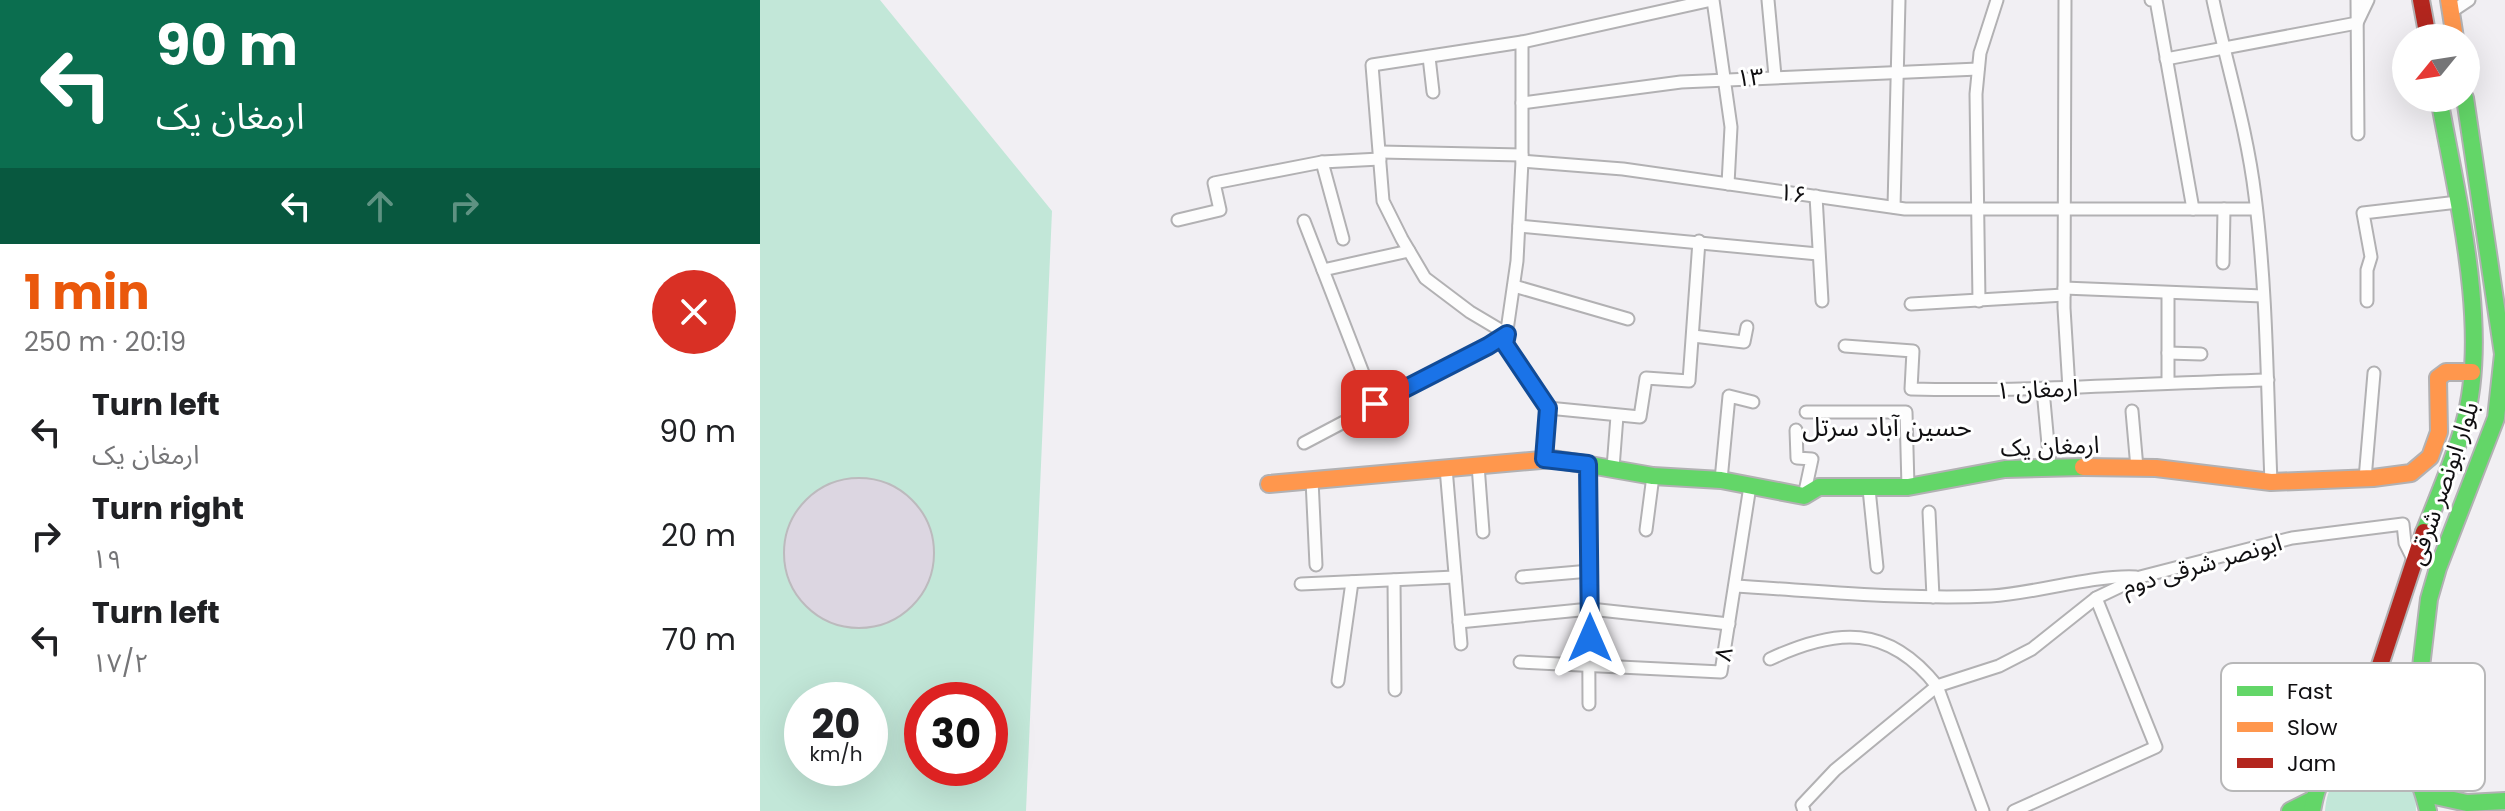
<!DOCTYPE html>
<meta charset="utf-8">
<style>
:root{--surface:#fff;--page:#f6f6f6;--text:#202124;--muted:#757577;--accent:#ea580c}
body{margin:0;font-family:Poppins,"Noto Sans Arabic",sans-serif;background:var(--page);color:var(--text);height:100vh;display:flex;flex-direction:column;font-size:30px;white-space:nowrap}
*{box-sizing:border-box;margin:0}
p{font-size:26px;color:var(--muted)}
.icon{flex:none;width:44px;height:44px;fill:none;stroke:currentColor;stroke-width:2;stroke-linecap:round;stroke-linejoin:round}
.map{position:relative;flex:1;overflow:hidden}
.sheet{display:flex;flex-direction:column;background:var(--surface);width:760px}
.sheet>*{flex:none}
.guide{background:#0b6e4f;color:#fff;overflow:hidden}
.needle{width:52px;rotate:240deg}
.tools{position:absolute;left:1632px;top:24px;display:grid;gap:16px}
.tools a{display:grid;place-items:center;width:88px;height:88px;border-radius:50%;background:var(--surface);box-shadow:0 8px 32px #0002;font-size:40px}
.speed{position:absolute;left:24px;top:682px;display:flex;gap:16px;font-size:40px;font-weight:700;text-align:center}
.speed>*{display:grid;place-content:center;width:104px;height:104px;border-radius:50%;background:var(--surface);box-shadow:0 8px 32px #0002;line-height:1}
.speed small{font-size:20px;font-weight:400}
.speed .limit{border:12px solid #d22;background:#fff;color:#111}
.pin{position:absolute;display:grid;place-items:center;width:68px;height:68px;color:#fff;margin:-34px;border-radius:16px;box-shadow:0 4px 12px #0006}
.me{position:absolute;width:88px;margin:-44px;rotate:0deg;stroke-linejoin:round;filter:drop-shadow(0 0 6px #0008)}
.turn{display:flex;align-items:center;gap:28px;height:168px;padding:0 24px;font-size:36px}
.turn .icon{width:104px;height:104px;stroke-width:2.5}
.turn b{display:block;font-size:56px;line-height:68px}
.lanes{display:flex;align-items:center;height:76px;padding:0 24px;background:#0003;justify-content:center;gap:40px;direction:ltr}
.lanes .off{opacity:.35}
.round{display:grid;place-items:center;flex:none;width:84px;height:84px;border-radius:42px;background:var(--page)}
.summary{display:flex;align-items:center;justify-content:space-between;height:136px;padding:0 24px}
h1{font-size:48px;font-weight:700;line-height:60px;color:var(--accent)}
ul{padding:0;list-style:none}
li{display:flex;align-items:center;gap:24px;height:104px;padding:0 24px}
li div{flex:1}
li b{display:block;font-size:30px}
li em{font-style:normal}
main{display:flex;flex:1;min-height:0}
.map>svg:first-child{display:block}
.grass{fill:#c2e7d8;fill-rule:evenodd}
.building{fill:#dcd6e1;stroke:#bcbabd;stroke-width:2}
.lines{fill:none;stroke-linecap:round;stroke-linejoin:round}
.street-casing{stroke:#b2b1b3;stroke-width:15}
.fast-casing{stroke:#b2b1b3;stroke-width:20}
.slow-casing{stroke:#b2b1b3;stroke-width:20}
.jam-casing{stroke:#b2b1b3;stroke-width:20}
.street{stroke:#fdfdfd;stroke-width:11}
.fast{stroke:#63d668;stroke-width:16}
.slow{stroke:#ff974d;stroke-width:16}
.jam{stroke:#b3261e;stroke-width:16}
.route-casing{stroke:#114b97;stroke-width:20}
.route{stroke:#1a73e8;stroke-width:14}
.labels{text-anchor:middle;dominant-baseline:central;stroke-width:6;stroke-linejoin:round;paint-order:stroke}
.street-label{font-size:24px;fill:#100f11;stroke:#fff}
.neighbourhood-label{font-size:26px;fill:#100f11;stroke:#fff}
.key{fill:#fff;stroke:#b7b7b8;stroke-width:2}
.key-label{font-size:22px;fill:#100f11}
</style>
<main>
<section class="sheet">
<div class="guide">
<div class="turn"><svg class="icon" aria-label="left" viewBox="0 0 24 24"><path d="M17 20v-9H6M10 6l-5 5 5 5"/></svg><div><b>90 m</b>ارمغان یک</div></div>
<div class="lanes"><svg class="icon" aria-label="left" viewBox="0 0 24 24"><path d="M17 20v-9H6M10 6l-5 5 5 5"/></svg><svg class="icon off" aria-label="ahead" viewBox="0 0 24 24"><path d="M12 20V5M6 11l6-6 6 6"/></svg><svg class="icon off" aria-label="right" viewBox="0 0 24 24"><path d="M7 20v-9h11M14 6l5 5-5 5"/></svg></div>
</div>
<div class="summary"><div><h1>1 min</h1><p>250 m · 20:19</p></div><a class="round" style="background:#d93025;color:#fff"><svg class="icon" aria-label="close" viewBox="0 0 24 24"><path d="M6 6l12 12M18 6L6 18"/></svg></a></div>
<ul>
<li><svg class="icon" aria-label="left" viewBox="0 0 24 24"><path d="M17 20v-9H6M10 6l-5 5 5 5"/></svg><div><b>Turn left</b><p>ارمغان یک</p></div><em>90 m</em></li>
<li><svg class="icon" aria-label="right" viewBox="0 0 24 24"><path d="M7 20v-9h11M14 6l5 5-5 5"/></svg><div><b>Turn right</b><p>۱۹</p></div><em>20 m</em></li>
<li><svg class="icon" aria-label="left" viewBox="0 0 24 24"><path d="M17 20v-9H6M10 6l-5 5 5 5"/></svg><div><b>Turn left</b><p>۱۷/۲</p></div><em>70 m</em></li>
</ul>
</section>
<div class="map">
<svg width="1745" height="811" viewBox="0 0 1745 811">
<rect width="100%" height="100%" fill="#f1eff3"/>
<g class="grass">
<path d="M0 0H120L292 211 266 811H0ZM42 700H110V768H42ZM162 700H230V768H162Z"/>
<path d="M1590 765C1623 767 1658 768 1656 811H1565C1567 790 1573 778 1590 765Z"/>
</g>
<circle class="building" cx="99" cy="553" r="75"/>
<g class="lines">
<defs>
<g id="street">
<polyline points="953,0 971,127 968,184"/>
<polyline points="1008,0 1015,76"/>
<polyline points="1305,0 1304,308 1309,389"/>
<polyline points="1391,0 1396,0 1433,209"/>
<path d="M1453 0C1467 66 1487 129 1495 196 1507 291 1507 387 1511 482"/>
<polyline points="1597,0 1598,134"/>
<polyline points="1691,12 1709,0"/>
<polyline points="762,42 762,161 757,261 745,344 788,408 784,459"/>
<polyline points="669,57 673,92"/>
<polyline points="1406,59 1597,23 1608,0"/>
<polyline points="762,103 921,82 1218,69"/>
<polyline points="620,152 762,155"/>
<polyline points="762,161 863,169 1145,209 1496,209"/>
<polyline points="562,162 583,239"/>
<polyline points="1056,196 1062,301"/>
<polyline points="1134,207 1139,0"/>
<polyline points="418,220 460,210 454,183 562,162 620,159"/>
<polyline points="544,221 615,404"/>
<polyline points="759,226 1058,254"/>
<polyline points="1463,263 1464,209"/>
<polyline points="563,270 649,251"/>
<polyline points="754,286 868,319"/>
<polyline points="1304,288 1503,296"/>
<polyline points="1408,293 1408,382"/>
<polyline points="1219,301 1216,94 1220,53 1237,0"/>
<polyline points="1607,301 1607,270 1611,257 1603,213 1698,202"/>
<polyline points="1151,304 1304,295"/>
<polyline points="933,336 984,342 987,327"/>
<path d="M1085 346 1153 351 1151 389C1270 392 1388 383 1508 380"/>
<polyline points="1408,353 1441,354"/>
<polyline points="1283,390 1290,466"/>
<polyline points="788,408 880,417 886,378 929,381 939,241"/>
<polyline points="1372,411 1377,468"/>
<polyline points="1046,412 1146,412 1148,487"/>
<polyline points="1036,430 1037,458 1052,459 1044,496"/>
<polyline points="544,443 728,346 747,334 710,312 665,278 642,239 623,201 612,65 762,42 952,0"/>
<polyline points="828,464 829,704"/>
<polyline points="718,465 723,532"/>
<polyline points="686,468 701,644"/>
<polyline points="853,468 857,416"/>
<polyline points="1605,479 1614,373"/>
<polyline points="552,480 556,565"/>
<polyline points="961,480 969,396 993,402"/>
<polyline points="1109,489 1117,567"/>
<polyline points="1169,512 1173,597"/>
<polyline points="886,530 893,476"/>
<polyline points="762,577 830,571"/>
<polyline points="634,580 635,690"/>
<polyline points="541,584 695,577"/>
<path d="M975 586C1060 591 1146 600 1231 596 1278 593 1331 575 1376 577"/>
<polyline points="699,622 830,609 969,624"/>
<path d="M1010 659C1076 628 1128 624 1177 686L1239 666 1272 649 1336 598 1380 577 1532 538 1643 524 1645 543 1653 559"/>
<polyline points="760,662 961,672 990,486"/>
<polyline points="578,681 592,582"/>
<polyline points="1044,811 1042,805 1075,770 1177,686 1223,811"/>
<polyline points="1254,811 1396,747 1336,598"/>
</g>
<g id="fast">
<polyline points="830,465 893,476 961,480 1044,496 1059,487 1148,487 1245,469 1323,467"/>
<path d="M1664 532C1678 497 1694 460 1704 424 1731 329 1696 194 1679 98"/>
<polyline points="1615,688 1623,706 1631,712 1644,709 1657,701"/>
<polyline points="1664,790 1657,701 1669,599 1678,568 1736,418 1743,354 1705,98"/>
<polyline points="1666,794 1707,803 1745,801"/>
<polyline points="1530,811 1552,800"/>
<path d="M1552 811C1555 796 1557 782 1569 772 1595 747 1644 754 1661 787 1664 794 1666 803 1668 811"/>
</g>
<g id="slow">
<polyline points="1689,0 1695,38"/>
<polyline points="1323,467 1396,468 1511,482 1613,478 1651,473 1670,457 1679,432 1678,378 1686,372 1712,372"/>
<polyline points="509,484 792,459 830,465"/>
</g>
<g id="jam">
<polyline points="1661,0 1668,38"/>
<polyline points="1589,759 1664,532"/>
</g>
</defs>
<use href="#street" class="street-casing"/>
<use href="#fast" class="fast-casing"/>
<use href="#slow" class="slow-casing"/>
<use href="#jam" class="jam-casing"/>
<use href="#street" class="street"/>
<use href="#fast" class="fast"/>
<use href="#slow" class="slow"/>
<use href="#jam" class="jam"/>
</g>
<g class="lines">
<defs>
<polyline id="route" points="615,404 728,346 747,334 745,344 788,408 784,459 828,464 830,638"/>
</defs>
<use href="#route" class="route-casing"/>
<use href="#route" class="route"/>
</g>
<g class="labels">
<g class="street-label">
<text transform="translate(990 77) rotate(-4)">۱۳</text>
<text transform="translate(1033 193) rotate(8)">۱۶</text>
<text transform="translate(1277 389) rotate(-2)">ارمغان ۱</text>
<text transform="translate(1290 446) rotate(-2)">ارمغان یک</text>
<text transform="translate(1683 483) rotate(-71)">بلوار ابونصر شرقی</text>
<text transform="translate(1442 564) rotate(-16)">ابونصر شرقی دوم</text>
<text transform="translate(963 654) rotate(-78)">۸</text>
</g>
<g class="neighbourhood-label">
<text x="1127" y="427">حسین آباد سرتل</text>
</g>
</g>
<rect x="1461" y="663" width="264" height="128" rx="12" class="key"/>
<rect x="1477" y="686" width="36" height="10" fill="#63d668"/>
<rect x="1477" y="722" width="36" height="10" fill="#ff974d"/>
<rect x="1477" y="758" width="36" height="10" fill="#b3261e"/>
<g class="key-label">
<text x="1527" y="699">Fast</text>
<text x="1527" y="735">Slow</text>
<text x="1527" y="771">Jam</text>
</g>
</svg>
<div class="tools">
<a><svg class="needle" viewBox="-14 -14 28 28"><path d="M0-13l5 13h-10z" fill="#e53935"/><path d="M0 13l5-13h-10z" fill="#757577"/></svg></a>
</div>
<div class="speed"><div>20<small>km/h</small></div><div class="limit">30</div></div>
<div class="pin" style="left:615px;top:404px;background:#d93025"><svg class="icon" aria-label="arrive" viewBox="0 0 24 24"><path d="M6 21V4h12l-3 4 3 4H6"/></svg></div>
<svg class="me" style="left:830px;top:638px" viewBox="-20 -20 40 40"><path d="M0-17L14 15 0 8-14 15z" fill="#1a73e8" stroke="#fff" stroke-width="4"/></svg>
</div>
</main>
